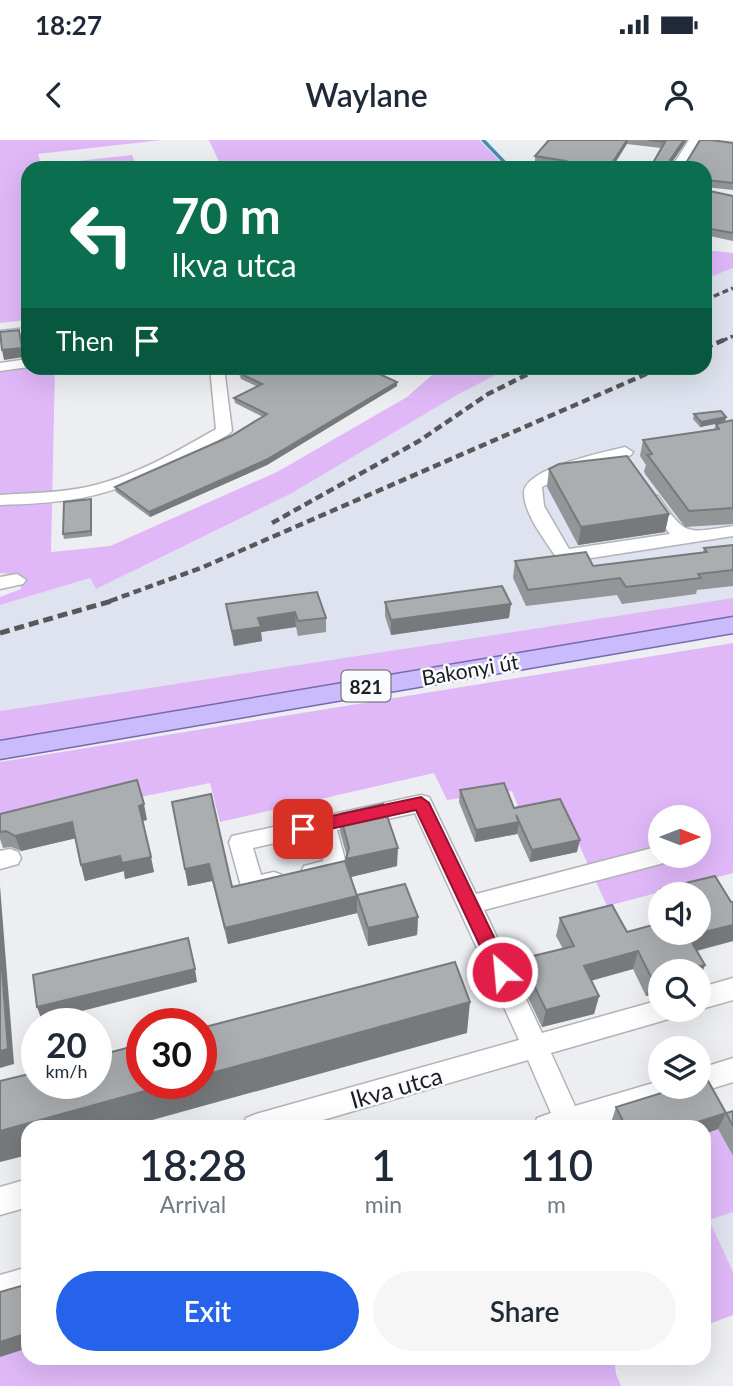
<!DOCTYPE html>
<meta charset="utf-8">
<style>
:root{--surface:#fff;--page:#f6f6f7;--text:#1f2937;--muted:#747a83;--accent:#2563eb}
body{margin:0;font-family:Lato,sans-serif;background:var(--page);color:var(--text);height:100vh;display:flex;flex-direction:column;font-size:26px;white-space:nowrap}
*{box-sizing:border-box;margin:0}
p{font-size:23px;color:var(--muted)}
.icon{flex:none;width:38px;height:38px;fill:none;stroke:currentColor;stroke-width:2;stroke-linecap:round;stroke-linejoin:round}
.map{position:relative;flex:1;overflow:hidden}
.details{position:absolute;left:21px;top:980px;width:690px;height:245px;display:flex;flex-direction:column;background:var(--surface);border-radius:21px;box-shadow:0 7px 28px #0002}
.details>*{flex:none}
.guide{position:absolute;left:21px;top:21px;width:691px;height:214px;border-radius:21px;box-shadow:0 7px 28px #0002;background:#0b6e4f;color:#fff;overflow:hidden}
.needle{width:46px;rotate:90deg}
.buttons{position:absolute;left:648px;top:665px;display:grid;gap:14px}
.buttons a{display:grid;place-items:center;width:63px;height:63px;border-radius:50%;background:var(--surface);box-shadow:0 7px 28px #0002;font-size:35px}
.speed{position:absolute;left:21px;top:868px;display:flex;gap:14px;font-size:35px;font-weight:700;text-align:center}
.speed>*{display:grid;place-content:center;width:91px;height:91px;border-radius:50%;background:var(--surface);box-shadow:0 7px 28px #0002;line-height:1}
.speed small{font-size:18px;font-weight:400}
.speed .limit{border:10px solid #d22;background:#fff;color:#111}
.pin{position:absolute;display:grid;place-items:center;width:60px;height:60px;color:#fff;margin:-30px;border-radius:14px;box-shadow:0 4px 10px #0006}
.me{position:absolute;width:77px;margin:-38px;rotate:333deg;stroke-linejoin:round;filter:drop-shadow(0 0 5px #0008)}
.turn{display:flex;align-items:center;gap:24px;height:147px;padding:0 35px;font-size:32px}
.turn .icon{width:91px;height:91px;stroke-width:2.5}
.turn b{display:block;font-size:49px;line-height:60px}
.then{display:flex;align-items:center;height:66px;padding:0 35px;background:#0003;gap:14px;font-size:26px}
.eta{display:flex;justify-content:space-evenly;align-items:center;height:119px;text-align:center}
.eta b{font-size:42px;font-weight:600;line-height:49px}
.cta{display:flex;gap:14px;margin-top:auto;padding:14px 35px}
.cta a{flex:1;height:80px;border-radius:42px;background:var(--accent);color:#fff;font-size:28px;font-weight:600;line-height:80px;text-align:center}
.cta a+a{background:var(--page);color:var(--text)}
.status{display:flex;justify-content:space-between;align-items:center;height:49px;padding:0 35px;background:var(--surface);direction:ltr}
.status svg{height:19px;fill:currentColor}
header{display:flex;justify-content:space-between;align-items:center;height:91px;padding:0 35px;background:var(--surface);font-size:32px;font-weight:600}
.map>svg:first-child{display:block}
.built{fill:#dfe3ef}
.green{fill:#e0b8f8;fill-rule:evenodd}
.lines{fill:none;stroke-linecap:round;stroke-linejoin:round}
.stream{stroke:#4790b3;stroke-width:3.5}
.minor-casing{stroke:#b2b3b8;stroke-width:3}
.major-casing{stroke:#7668ad;stroke-width:3}
.minor{fill:#fff;fill-rule:evenodd}
.major{fill:#cabcfc;fill-rule:evenodd}
.rail-far2{stroke:#57585a;stroke-width:3.5;stroke-dasharray:6 3.5;stroke-linecap:butt}
.rail-far1{stroke:#57585a;stroke-width:4.5;stroke-dasharray:8 4.5;stroke-linecap:butt}
.rail{stroke:#57585a;stroke-width:5;stroke-dasharray:10 5;stroke-linecap:butt}
.wall{fill:#929698}
.shaded-wall{fill:#777a7c}
.building{fill:#aaaeb1;stroke:#777a7c;stroke-width:2}
.route{fill:#e11d48;stroke:#92132f;stroke-width:2}
.labels{text-anchor:middle;dominant-baseline:central;stroke-width:5;stroke-linejoin:round;paint-order:stroke}
.shield{fill:#fafbff;stroke:#5f6062;stroke-width:2}
.shield-label{font-size:19px;font-weight:bold;fill:#1c1d1e}
.street-label{font-size:21px;fill:#1c1d1e;stroke:#fafbff}
.near-street-label{font-size:24px;fill:#1c1d1e;stroke:#fafbff}
</style>
<div class="status"><b>18:27</b><svg viewBox="0 0 49 12"><path d="M0 12V9h3v3zM5 12V6h3v6zM10 12V3h3v9zM15 12V0h3v12zM26 1h20v11H26zM47 4h2v5h-2z"/></svg></div>
<header><svg class="icon" aria-label="back" viewBox="0 0 24 24"><path d="M15 5l-7 7 7 7"/></svg>Waylane<svg class="icon" aria-label="person" viewBox="0 0 24 24"><circle cx="12" cy="8" r="4"/><path d="M4 21q1-7 8-7t8 7"/></svg></header>
<div class="map">
<svg width="733" height="1246" viewBox="0 0 733 1246">
<rect width="100%" height="100%" fill="#eceef2"/>
<g class="built">
<polygon points="733,128 733,458 0,571 0,465 90,438 96,449 292,353 457,255 509,228 705,228 705,139"/>
<polygon points="733,1072 733,1132 708,1080"/>
</g>
<g class="green">
<polygon points="0,0 162,0 38,14 41,25 132,15 137,28 28,28 28,180 0,183"/>
<polygon points="209,0 479,0 507,28 222,28"/>
<polygon points="705,110 733,113 733,128 705,139"/>
<polygon points="28,226 55,228 51,412 110,406 277,332 407,257 440,228 509,228 457,255 292,353 96,449 90,438 0,465 0,457 21,449 19,435 0,433 0,230"/>
<polygon points="733,458 733,483 0,604 0,571"/>
<path d="M733 503V733L607 766 561 665 521 674 512 651 447 660 434 633 220 682 210 643 0 685V622ZM660 677H698V716H660Z"/>
<polygon points="718,989 733,1016 733,1072 709,1080 733,1132 733,1175 704,1186 704,994"/>
<polygon points="28,1208 28,1218 614,1218 616,1234 621,1246 0,1246 0,1216"/>
</g>
<g class="lines">
<polyline class="stream" points="483,0 510,28"/>
<defs>
<g id="minor">
<polygon points="689,0 699,0 683,28 671,28"/>
<polygon points="28,188 28,196 0,199 0,191"/>
<polygon points="28,219 28,227 0,231 0,223"/>
<path d="M210 228H224L232 291 229 294C183 321 134 348 81 358 54 363 27 364 0 365V355C29 353 59 353 87 347 133 337 176 312 216 289Z"/>
<path d="M625 307 633 312 631 315 563 336 542 347 544 366 569 409 670 394 644 360 652 355 658 356C686 397 686 393 733 386V396L572 421 556 417C545 400 524 374 524 353 524 328 605 312 625 307Z"/>
<polygon points="17,434 26,440 23,444 0,449 0,437"/>
<path d="M421 655 429 657 476 754 660 706V716H671L668 721 660 724 484 770 542 893 660 860V870H675L671 878 662 881 551 913 575 966 660 941V947H698V929L733 918V942L698 953 691 950 688 956 679 959 588 987H534L537 978 551 973 528 920 299 987H243L246 978 256 974 519 900 415 673 337 690 347 727 344 733C331 737 317 743 304 738L301 732 304 726 323 721 316 694 253 708 261 735 274 732 282 735 285 741 282 747 253 755 245 753 241 746 229 702 232 696Z"/>
<polygon points="10,709 18,712 21,718 18,724 0,729 0,711"/>
<polygon points="733,838 733,860 698,870 698,848"/>
<polygon points="28,1039 28,1067 0,1075 0,1047"/>
<polygon points="28,1127 28,1157 0,1165 0,1135"/>
</g>
<polygon id="major" points="733,477 733,493 0,619 0,601"/>
</defs>
<use href="#minor" class="minor-casing"/>
<use href="#major" class="major-casing"/>
<use href="#minor" class="minor"/>
<use href="#major" class="major"/>
<g class="rail-far2">
<polyline points="705,160 733,148"/>
<polyline points="722,201 733,196"/>
</g>
<g class="rail-far1">
<polyline points="705,208 726,199"/>
<polyline points="272,383 419,301 488,254 540,228"/>
<polyline points="110,461 201,428 660,228"/>
</g>
<polyline class="rail" points="0,493 115,460"/>
</g>
<g class="wall">
<polygon points="549,0 687,0 671,23 686,23 733,3 733,50 705,47 705,28 650,28 661,8 627,4 562,27 535,22 535,16"/>
<polygon points="705,50 733,56 733,101 705,95"/>
<polygon points="237,228 391,228 380,234 397,246 267,325 150,377 116,352 115,347 231,296 263,277 235,263 234,258 258,247 241,239"/>
<polygon points="694,274 726,277 725,282 700,287 693,279"/>
<polygon points="733,280 733,384 685,387 645,334 644,331 646,325 640,316 643,300 714,289 716,284"/>
<polygon points="549,329 669,374 665,392 578,405 547,347"/>
<polygon points="91,359 92,396 64,399 63,394"/>
<polygon points="733,405 733,446 697,450 696,454 622,464 617,455 526,466 513,438 515,421 593,426 703,413 704,408"/>
<polygon points="385,462 509,478 391,495 385,476"/>
<polygon points="226,464 326,478 326,492 298,496 296,487 261,492 262,501 234,506 228,478"/>
<polygon points="460,650 514,668 577,712 530,722 517,693 517,694 475,702 459,662"/>
<polygon points="172,662 232,747 346,726 347,717 340,692 340,674 397,726 350,737 357,756 418,777 417,795 368,806 357,773 228,804 212,741 188,746"/>
<polygon points="0,674 147,680 142,681 154,732 125,739 124,731 85,741 75,698 21,711 11,707 3,708 0,699"/>
<polygon points="715,736 731,762 733,762 733,801 697,811 705,825 698,842 698,831 660,831 660,853 646,856 633,829 591,840 599,856 594,874 542,887 518,837 521,819 563,809 556,796 560,778 612,765 627,792 660,783 660,793 698,793 698,754 660,754 660,773 656,767 661,749"/>
<polygon points="616,967 726,973 733,971 733,1016 718,989 704,994 704,987 613,987 611,983"/>
</g>
<g class="shaded-wall">
<polygon points="627,0 628,0 627,4 612,28 609,28"/>
<polygon points="684,0 687,0 669,27 670,20"/>
<polygon points="19,190 24,217 4,220 2,210"/>
<polygon points="384,228 391,228 375,237 375,232"/>
<polygon points="397,242 397,246 267,325 150,377 149,372"/>
<polygon points="726,277 725,282 700,287 701,282"/>
<polygon points="91,359 92,364 92,396 91,391"/>
<polygon points="669,374 665,392 578,405 581,387"/>
<polygon points="511,464 509,478 391,495 391,480"/>
<polygon points="295,472 296,487 261,492 262,501 234,506 232,491 258,478"/>
<polygon points="144,664 147,680 142,681 139,666"/>
<polygon points="72,682 77,698 21,711 15,696"/>
<polygon points="519,682 517,694 475,702 476,690"/>
<polygon points="580,700 577,712 530,722 532,710"/>
<polygon points="398,708 397,726 347,738 346,719"/>
<polygon points="120,716 151,717 154,732 125,739 124,731 85,741 81,725"/>
<polygon points="209,724 212,741 188,746 185,729"/>
<polygon points="0,746 14,924 0,928"/>
<polygon points="357,756 357,773 228,804 225,788"/>
<polygon points="418,777 417,795 368,806 368,788"/>
<polygon points="733,785 733,801 682,814 688,796"/>
<polygon points="638,811 633,829 580,844 584,826"/>
<polygon points="705,825 698,843 698,831 681,831"/>
<polygon points="195,829 197,842 42,881 37,867"/>
<polygon points="660,837 660,853 646,856 652,839"/>
<polygon points="599,856 594,874 542,887 546,870"/>
<polygon points="470,862 467,893 127,987 28,987 28,1015 0,1022 0,991 174,943 201,943 201,936"/>
<polygon points="726,973 718,989 704,994 704,987 682,987"/>
<polygon points="28,1193 28,1208 0,1217 0,1202"/>
<polygon points="133,1218 158,1218 136,1225"/>
</g>
<g class="building">
<polygon points="549,0 627,0 609,28 561,28 566,21 535,16"/>
<polygon points="648,0 684,0 670,20 670,24 686,23 700,0 711,0 733,3 733,43 707,40 705,44 705,28 650,28 665,2"/>
<polygon points="705,50 733,56 733,93 705,88"/>
<polygon points="19,190 22,208 2,210 0,192"/>
<polygon points="238,228 384,228 375,232 397,242 266,320 149,372 115,347 231,296 267,274 234,258 262,244 241,234"/>
<polygon points="721,271 726,277 701,282 694,274"/>
<polygon points="733,280 733,368 689,371 649,317 647,315 652,314 643,300 719,289 716,284"/>
<polygon points="627,316 669,374 581,387 549,329 559,324"/>
<polygon points="91,359 91,391 63,394 64,362"/>
<polygon points="733,405 733,430 698,434 701,438 626,447 620,438 528,450 515,421 586,412 593,426 707,412 704,408"/>
<polygon points="502,446 511,464 391,480 385,462"/>
<polygon points="317,452 326,478 298,481 295,472 258,478 261,487 232,491 226,464"/>
<polygon points="137,640 144,664 139,666 151,717 122,723 120,716 81,725 72,682 15,696 6,691 0,692 0,674"/>
<polygon points="504,643 514,668 560,659 580,700 532,710 516,675 519,682 476,690 460,650"/>
<polygon points="211,654 232,747 345,721 357,756 225,788 209,724 185,729 172,662"/>
<polygon points="383,664 398,708 346,719 349,708 340,674"/>
<polygon points="715,736 731,762 733,762 733,785 688,796 705,825 681,831 660,831 660,837 652,839 638,811 584,826 599,856 546,870 521,819 574,806 560,778 612,765 627,792 660,783 660,793 698,793 698,754 665,754 661,749"/>
<polygon points="405,744 418,777 368,788 357,755"/>
<polygon points="188,798 195,829 37,867 33,835"/>
<polygon points="0,802 8,909 0,911"/>
<polygon points="455,822 470,862 201,936 201,888"/>
<polygon points="142,904 142,943 174,943 0,991 0,941 37,932 37,943 96,943 96,916"/>
<polygon points="707,939 726,973 682,987 626,987 616,967 681,947 698,947 698,941"/>
<polygon points="733,971 733,986 726,973"/>
<polygon points="28,1144 28,1193 0,1202 0,1152"/>
</g>
<polygon class="route" points="421,657 429,663 511,832 508,838 502,840 495,838 416,670 303,695 297,693 295,689 297,684 303,682"/>
<g class="labels">
<rect class="shield" x="341.5" y="530.5" width="49" height="31" rx="5"/>
<g class="shield-label">
<text x="366" y="546">821</text>
</g>
<g class="street-label">
<text transform="translate(470 529) rotate(-10)">Bakonyi út</text>
</g>
<g class="near-street-label">
<text transform="translate(396 947) rotate(-16)">Ikva utca</text>
</g>
</g>
</svg>
<div class="buttons">
<a><svg class="needle" viewBox="-14 -14 28 28"><path d="M0-13l5 13h-10z" fill="#e53935"/><path d="M0 13l5-13h-10z" fill="#747a83"/></svg></a>
<a><svg class="icon" aria-label="sound" viewBox="0 0 24 24"><path d="M4 9h4l5-4v14l-5-4H4zM17 9q2 3 0 6"/></svg></a>
<a><svg class="icon" aria-label="search" viewBox="0 0 24 24"><circle cx="10" cy="10" r="6"/><path d="M15 15l6 6"/></svg></a>
<a><svg class="icon" aria-label="layers" viewBox="0 0 24 24"><path d="M12 4l9 5-9 5-9-5zM3 14l9 5 9-5"/></svg></a>
</div>
<div class="speed"><div>20<small>km/h</small></div><div class="limit">30</div></div>
<div class="pin" style="left:303px;top:689px;background:#d93025"><svg class="icon" aria-label="arrive" viewBox="0 0 24 24"><path d="M6 21V4h12l-3 4 3 4H6"/></svg></div>
<svg class="me" style="left:502px;top:832px" viewBox="-20 -20 40 40"><circle r="17" fill="#e11d48" stroke="#fff" stroke-width="3"/><path d="M0-11L8 9 0 5-8 9z" fill="#fff"/></svg>
<div class="guide">
<div class="turn"><svg class="icon" aria-label="left" viewBox="0 0 24 24"><path d="M17 20v-9H6M10 6l-5 5 5 5"/></svg><div><b>70 m</b>Ikva utca</div></div>
<div class="then">Then<svg class="icon" aria-label="arrive" viewBox="0 0 24 24"><path d="M6 21V4h12l-3 4 3 4H6"/></svg></div>
</div>
<section class="details">
<div class="eta">
<div><b>18:28</b><p>Arrival</p></div>
<div><b>1</b><p>min</p></div>
<div><b>110</b><p>m</p></div>
</div>
<div class="cta"><a>Exit</a><a>Share</a></div>
</section>
</div>
